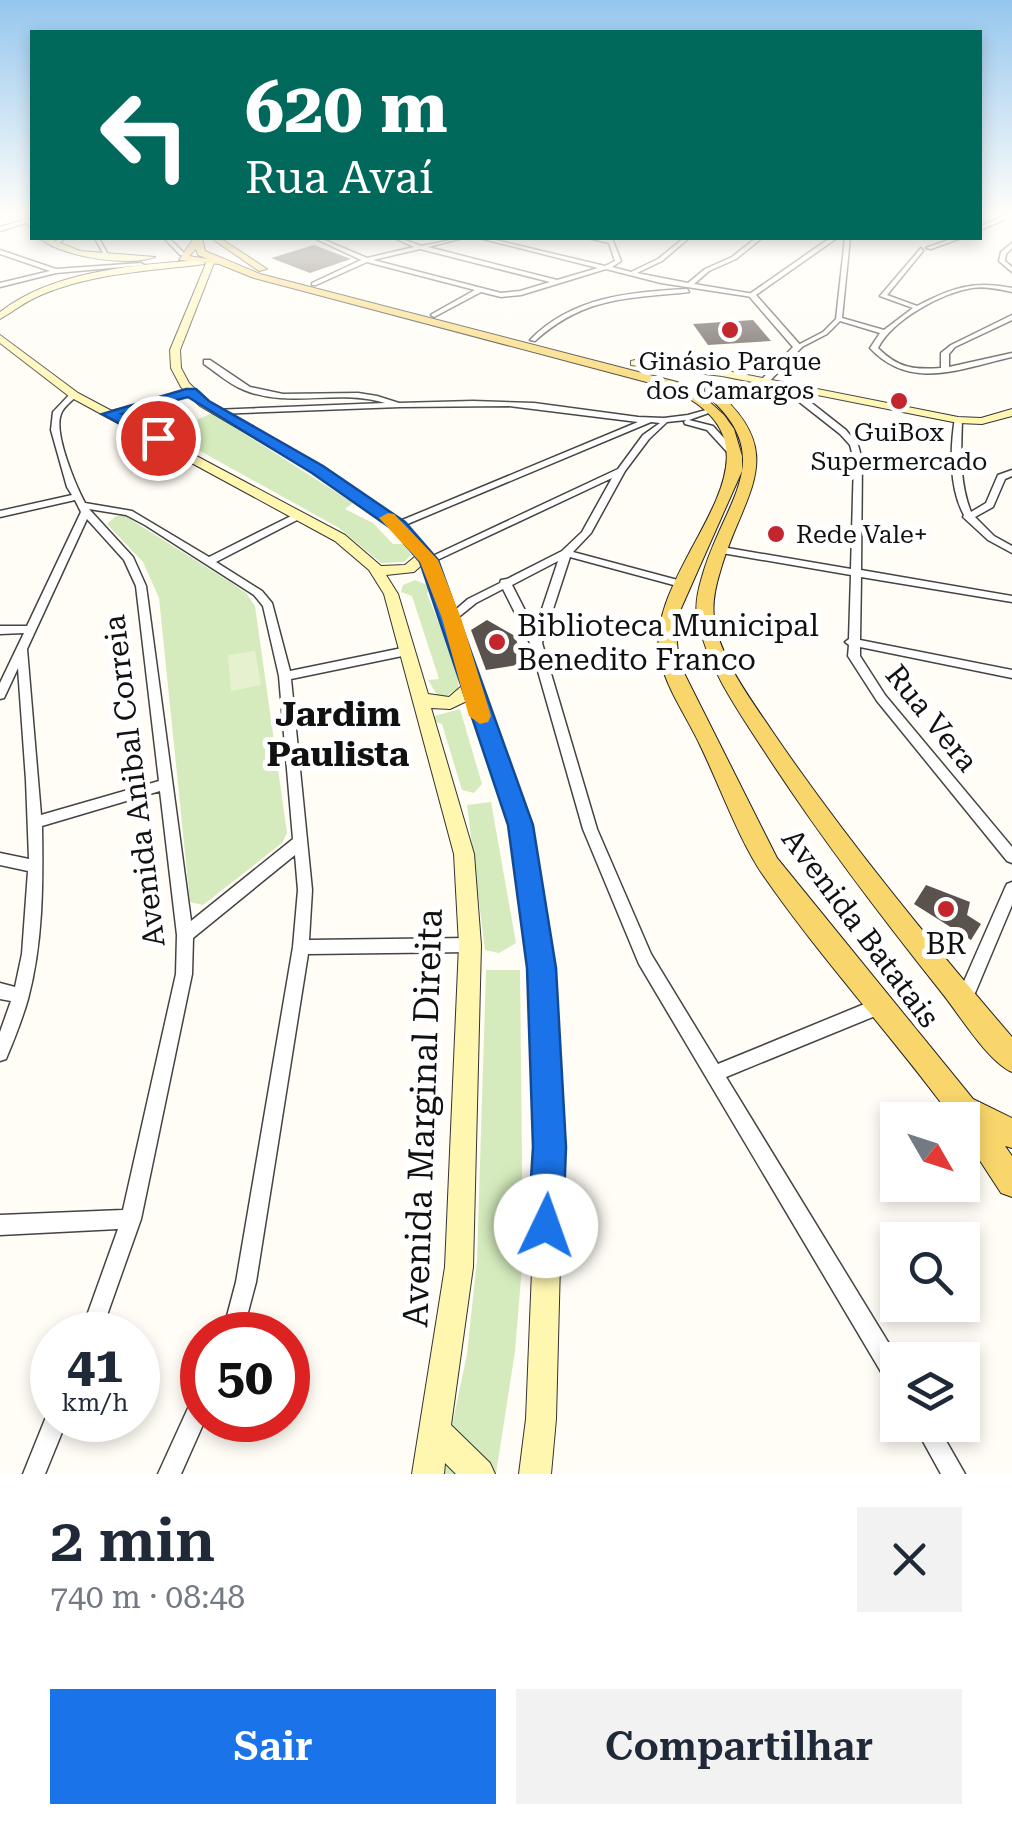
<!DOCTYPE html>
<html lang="pt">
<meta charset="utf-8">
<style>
:root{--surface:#fff;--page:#f2f2f3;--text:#1f2937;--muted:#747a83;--accent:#1a73e8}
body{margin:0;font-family:"Roboto Serif",serif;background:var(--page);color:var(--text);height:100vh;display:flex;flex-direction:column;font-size:38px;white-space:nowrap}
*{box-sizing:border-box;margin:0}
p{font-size:32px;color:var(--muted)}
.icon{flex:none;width:55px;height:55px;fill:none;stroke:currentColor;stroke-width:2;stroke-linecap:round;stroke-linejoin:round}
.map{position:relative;height:1474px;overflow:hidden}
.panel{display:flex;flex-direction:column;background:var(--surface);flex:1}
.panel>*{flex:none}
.guide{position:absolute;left:30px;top:30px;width:952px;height:210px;border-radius:0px;box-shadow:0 5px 15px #0003;background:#00695c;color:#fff;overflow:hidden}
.needle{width:65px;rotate:129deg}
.controls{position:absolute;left:880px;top:1102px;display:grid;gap:20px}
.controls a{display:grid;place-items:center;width:100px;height:100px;border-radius:0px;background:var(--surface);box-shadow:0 5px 15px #0003;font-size:50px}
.speed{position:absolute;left:30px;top:1312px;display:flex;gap:20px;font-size:50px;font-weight:700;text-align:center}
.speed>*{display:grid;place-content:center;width:130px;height:130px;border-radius:50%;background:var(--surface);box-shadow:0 5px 15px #0003;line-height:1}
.speed small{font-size:25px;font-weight:400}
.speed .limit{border:15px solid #d22;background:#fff;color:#111}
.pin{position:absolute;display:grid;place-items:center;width:85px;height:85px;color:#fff;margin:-42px;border:5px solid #fff;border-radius:50%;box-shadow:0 2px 10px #0007}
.me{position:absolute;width:110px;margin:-55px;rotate:3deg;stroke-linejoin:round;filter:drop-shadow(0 0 8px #0008)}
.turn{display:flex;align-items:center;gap:35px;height:210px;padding:0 50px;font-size:45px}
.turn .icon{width:130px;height:130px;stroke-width:2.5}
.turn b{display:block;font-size:70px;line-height:85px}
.round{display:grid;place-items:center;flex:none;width:105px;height:105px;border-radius:0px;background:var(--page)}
.headline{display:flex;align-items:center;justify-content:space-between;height:170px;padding:0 50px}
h1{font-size:60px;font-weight:600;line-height:75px}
.action{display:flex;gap:20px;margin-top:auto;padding:20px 50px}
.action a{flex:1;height:115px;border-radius:0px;background:var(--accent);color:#fff;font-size:40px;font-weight:600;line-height:115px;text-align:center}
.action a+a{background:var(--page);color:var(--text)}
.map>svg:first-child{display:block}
.green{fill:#d5ebbd}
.pitch{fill:#e6f2cf}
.building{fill:#5a524d}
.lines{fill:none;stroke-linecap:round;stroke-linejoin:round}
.minor-casing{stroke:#444;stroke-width:3}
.tertiary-casing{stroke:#444;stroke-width:3}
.secondary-casing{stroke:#333;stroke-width:2}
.primary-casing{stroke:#222;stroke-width:2}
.minor{fill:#fff;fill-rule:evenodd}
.tertiary{fill:#fff;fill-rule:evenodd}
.secondary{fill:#fff6b0;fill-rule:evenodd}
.primary{fill:#f9d66b;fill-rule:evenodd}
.route{fill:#1a73e8;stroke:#114b97;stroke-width:2.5}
.slow{fill:#f59e0b}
.poi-dot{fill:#c4262e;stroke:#fff;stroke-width:4}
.labels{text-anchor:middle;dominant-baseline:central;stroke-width:10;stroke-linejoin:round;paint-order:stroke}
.far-poi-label{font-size:25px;fill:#111;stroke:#fff}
.poi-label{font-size:30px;fill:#111;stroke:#fff;text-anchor:start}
.street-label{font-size:30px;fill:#111;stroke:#fff}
.quarter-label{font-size:35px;font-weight:bold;fill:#111;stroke:#fff}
.near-street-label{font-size:35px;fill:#111;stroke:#fff}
</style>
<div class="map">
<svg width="1012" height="1474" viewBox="0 0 1012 1474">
<rect width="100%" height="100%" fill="#fffdf5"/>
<g class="green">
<polygon points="212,413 353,503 345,509 373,523 393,544 404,544 411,555 404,562 381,563 339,528 168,433"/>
<polygon points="116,516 125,516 230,582 246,593 255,606 287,833 282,843 203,905 190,902 159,598 143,562 107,524"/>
<polygon points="415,580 430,586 427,594 459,672 458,688 447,696 437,695 428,680 439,679 412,596 401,592 403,585"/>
<polygon points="460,709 482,784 474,793 462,790 442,724 436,722 434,716"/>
<polygon points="491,802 516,943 499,953 485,950 467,805"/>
<polygon points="486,970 520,970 523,1254 515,1351 496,1474 442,1474 467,1354 477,1260"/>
</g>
<polygon class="pitch" points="255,651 261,685 231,691 228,655"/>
<g class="building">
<polygon points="314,245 351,259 310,273 271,258"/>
<polygon points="753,320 771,341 708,345 693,324"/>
<polygon points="487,620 515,636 524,664 486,670 471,630"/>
<polygon points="926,885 970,902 967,915 981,924 971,940 914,904"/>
</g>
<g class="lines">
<defs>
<g id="minor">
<polygon points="1003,212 1008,212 1004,220 980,230 980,226 1000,218"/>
<polygon points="27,219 29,222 0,231 0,227"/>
<polygon points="59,238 65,238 56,246 52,246"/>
<polygon points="95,238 99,238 108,255 104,255"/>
<polygon points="164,238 169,238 184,253 184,255 180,255"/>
<path d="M314 238H320L367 258 414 247 394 238H400L421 246 463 238 428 247 557 280 598 268 479 238H487L605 266 615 261 609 243 588 238 608 240V238H612L621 261 612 267 631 272 658 259 684 238H689L662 261 637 273 688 283 705 269 732 257 756 238H762L736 259 709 271 694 284 754 294 752 297 661 283 606 269 521 295 501 297 481 292 434 317 431 315 432 314 475 290 367 262 316 285H312V283L361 260ZM420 249 550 282 520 291 501 293 373 260Z"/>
<path d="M845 238H850L842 318 884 330 913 308 880 296 921 248 923 251 887 295 917 306C951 288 974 280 1012 288V292C999 289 985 286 972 288 941 293 892 320 878 348 898 368 913 370 941 368V353L951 345 1012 315V320L955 347 949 354V367L1012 353V357C962 368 911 392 870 348L880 333 840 321 827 334 800 348H796V346L823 332 836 319Z"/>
<polygon points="954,238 961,238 931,249 926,248"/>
<polygon points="1012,243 1012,248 1006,254 1005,261 1012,267 1012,272 999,261 1001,252"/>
<polygon points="0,250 56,269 141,263 144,265 56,273 0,287 0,283 50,271 0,254"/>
<path d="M687 289 689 292C627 299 585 296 535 341L530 340C572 297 629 292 687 289Z"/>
<path d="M204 360H210L250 387 283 394 358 393 377 396 399 403 473 401 534 403 638 417 664 418 688 415 713 408 717 410 689 420 713 426 734 449V453H728L707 430 685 424 684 422 686 420 667 422 649 439 625 471 591 533 573 552 685 582V586L681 587 570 557 542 643 597 829 651 954 718 1064 879 998 885 1000 887 1006 885 1012 726 1077 899 1360 898 1390 890 1387 639 964 583 829 530 643 503 589 476 603 455 620H447L446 618 468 599 500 583 501 580 507 579 562 551 582 532 612 478 433 562 429 563 424 560 618 469 643 435 660 423 651 422 398 528 393 525 395 523 638 422 509 406 400 407 217 414 213 412 214 410 385 403C339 388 289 409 244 390 229 384 217 373 204 364ZM558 561 535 630 512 585Z"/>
<polygon points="784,386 790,386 846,430 858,445 862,460 861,570 1012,596 1012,602 861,577 860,640 1012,670 1012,678 860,647 860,656 885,695 1012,847 1012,863 1007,861 877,701 848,656 849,645 845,642 849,639 851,575 722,553 717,550 722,547 851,569 854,460 850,445 840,434 784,390"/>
<polygon points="191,390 195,392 194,394 109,415 105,413"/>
<path d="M71 393 78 395C73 400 63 407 61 414 53 433 76 486 85 503L132 511 209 557 295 514H301V518L216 562 262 591 272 603 290 671 407 647 413 651 407 655 291 679 312 890 309 940 470 938 475 940 478 945 475 950 470 952 308 954 256 1282 242 1335H222L236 1282 293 947 298 890 295 855 193 938 192 974 141 1219 100 1335H80L118 1229 0 1235V1215L123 1210 176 974 177 935 160 791 42 826C43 884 43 943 28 999 22 1020 14 1040 6 1059L0 1061V1032L11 1001 0 999V983L15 987 22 954 28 871 0 865V853L29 859 26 780 18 668 4 698 0 699V683L24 633 0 634V626H27L81 512 75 500 0 517V511L72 495 67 487 51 430 53 412ZM89 509 126 515 145 525 254 595 263 606 279 676 293 839 191 921 146 586 133 557ZM87 519 124 560 136 586 159 781 41 815 27 649Z"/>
<path d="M955 418 962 420C961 451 959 482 971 512L986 503 998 475 1012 470V476L1005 479 993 507 975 517 994 536 1012 546V553L988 540 963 517 964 515C949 488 950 448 955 418Z"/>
<polygon points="1012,882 1012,905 970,1005 964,1008 958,1005 956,1000 958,995 1005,888 1007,884"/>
<polygon points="202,1392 202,1420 205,1420 181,1474 158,1474 194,1395"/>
<polygon points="52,1410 52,1420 67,1420 45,1474 23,1474 48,1412"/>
<polygon points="914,1425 937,1425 965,1474 941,1474"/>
</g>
<polygon id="tertiary" points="830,238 837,238 756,295 802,347 766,385 760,385 760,381 793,347 748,295"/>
<g id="secondary">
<polygon points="16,212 23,212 32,223 32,229"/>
<path d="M39 238H48L80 251 155 257C127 267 63 257 39 238Z"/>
<path d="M202 260 205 264C150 271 93 273 41 295 26 301 14 311 0 319V312C54 270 136 265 202 260Z"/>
<path d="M207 261 214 263 180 350 181 368 189 383 208 402 322 467 403 522 434 557 531 825 552 968 563 1147 556 1419 551 1474H519L526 1419 537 1147 530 968 511 825 469 700 450 709 431 708 474 854 481 945 473 1267 451 1425 490 1463 495 1474H456L445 1463 444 1474H412L445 1267 459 945 454 854 384 594 369 570 335 541 70 397 0 343V335L78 393 345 535 381 566 405 565 417 555 393 528 314 473 200 406 181 387 171 368 170 350ZM423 564 464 684 449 697 428 694 398 594 386 575 414 572Z"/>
<polygon points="635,360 722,370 958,417 981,418 1012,409 1012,416 982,424 958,423 722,376 631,365 631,361"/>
</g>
<g id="primary">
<path d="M194 238H202L205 251 260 274 677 382 703 396 724 415 734 429 742 456V471L675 622 679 663 777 858 973 1099 1012 1118V1148L1005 1146 1012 1156V1197L1001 1193 962 1133V1120H954C893 1037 822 960 763 875 739 840 719 784 700 745 688 719 668 691 661 663 635 566 815 453 669 388L254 278 219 264 179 260ZM196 249 198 255 208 259 189 256Z"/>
<polygon points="211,238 220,238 267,269 259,271"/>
<path d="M705 388H713C793 455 742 493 720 572 716 585 712 602 714 617 719 658 750 698 772 731 845 838 928 939 1012 1037V1072C988 1062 959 1014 942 993 879 914 818 834 763 749 737 709 708 668 698 621 694 607 698 590 702 577 723 501 781 458 705 394Z"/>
</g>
</defs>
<use href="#minor" class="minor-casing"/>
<use href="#tertiary" class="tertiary-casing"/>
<use href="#secondary" class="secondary-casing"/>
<use href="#primary" class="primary-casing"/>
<use href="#minor" class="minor"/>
<use href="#tertiary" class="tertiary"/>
<use href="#secondary" class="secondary"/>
<use href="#primary" class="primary"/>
</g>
<linearGradient id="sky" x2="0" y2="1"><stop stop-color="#95c6ee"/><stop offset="0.51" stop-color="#fffefa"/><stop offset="1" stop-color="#fffefa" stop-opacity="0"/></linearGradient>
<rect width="1012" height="419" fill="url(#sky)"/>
<polygon class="route" points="186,389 196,389 209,401 323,466 405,522 438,560 533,825 556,968 566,1147 563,1226 558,1239 546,1244 533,1239 528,1226 533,1147 527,968 508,825 420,562 392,529 312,473 188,397 122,414 163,435 163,441 158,443 102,414"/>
<polygon class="slow" points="388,513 394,514 438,560 461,618 491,716 488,722 480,724 469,716 442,618 420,562 379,518"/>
<g class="poi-dot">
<circle cx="730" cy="330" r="10"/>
<circle cx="899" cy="401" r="10"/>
<circle cx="776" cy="534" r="10"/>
<circle cx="497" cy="642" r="10"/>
<circle cx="946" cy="909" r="10"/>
</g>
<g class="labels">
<g class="far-poi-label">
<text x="730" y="361">Ginásio Parque<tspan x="730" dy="29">dos Camargos</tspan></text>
<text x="899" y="432">GuiBox<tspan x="899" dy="29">Supermercado</tspan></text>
<text x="796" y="534" text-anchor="start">Rede Vale+</text>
</g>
<g class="poi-label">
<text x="517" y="625">Biblioteca Municipal<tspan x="517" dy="34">Benedito Franco</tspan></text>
<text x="946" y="943" text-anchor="middle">BR</text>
</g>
<g class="street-label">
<text transform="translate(932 718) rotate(51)">Rua Vera</text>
<text transform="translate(134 781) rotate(-97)">Avenida Anibal Correia</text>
<text transform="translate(861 928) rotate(53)">Avenida Batatais</text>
</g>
<g class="quarter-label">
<text x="338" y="714">Jardim<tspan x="338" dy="40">Paulista</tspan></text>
</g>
<g class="near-street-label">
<text transform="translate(423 1118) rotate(-88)">Avenida Marginal Direita</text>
</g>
</g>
</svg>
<div class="controls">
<a><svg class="needle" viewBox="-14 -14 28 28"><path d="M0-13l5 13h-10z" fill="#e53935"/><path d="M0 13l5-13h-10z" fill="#747a83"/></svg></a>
<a><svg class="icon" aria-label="search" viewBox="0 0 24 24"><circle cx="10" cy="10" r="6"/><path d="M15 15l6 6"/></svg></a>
<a><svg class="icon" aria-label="layers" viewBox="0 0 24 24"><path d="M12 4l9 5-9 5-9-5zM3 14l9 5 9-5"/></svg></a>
</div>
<div class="speed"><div>41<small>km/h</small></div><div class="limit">50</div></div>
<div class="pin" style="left:158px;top:438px;background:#d93025"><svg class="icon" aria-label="arrive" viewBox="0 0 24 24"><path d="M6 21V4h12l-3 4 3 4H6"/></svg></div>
<svg class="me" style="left:546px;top:1226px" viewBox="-20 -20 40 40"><circle r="19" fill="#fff"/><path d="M0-13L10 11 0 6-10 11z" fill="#1a73e8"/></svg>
<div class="guide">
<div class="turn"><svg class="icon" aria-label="left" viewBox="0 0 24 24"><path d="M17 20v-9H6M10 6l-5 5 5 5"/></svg><div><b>620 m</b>Rua Avaí</div></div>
</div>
</div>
<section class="panel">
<div class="headline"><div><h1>2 min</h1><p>740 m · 08:48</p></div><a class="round"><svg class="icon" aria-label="close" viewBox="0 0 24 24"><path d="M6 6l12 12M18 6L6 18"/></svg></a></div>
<div class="action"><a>Sair</a><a>Compartilhar</a></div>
</section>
